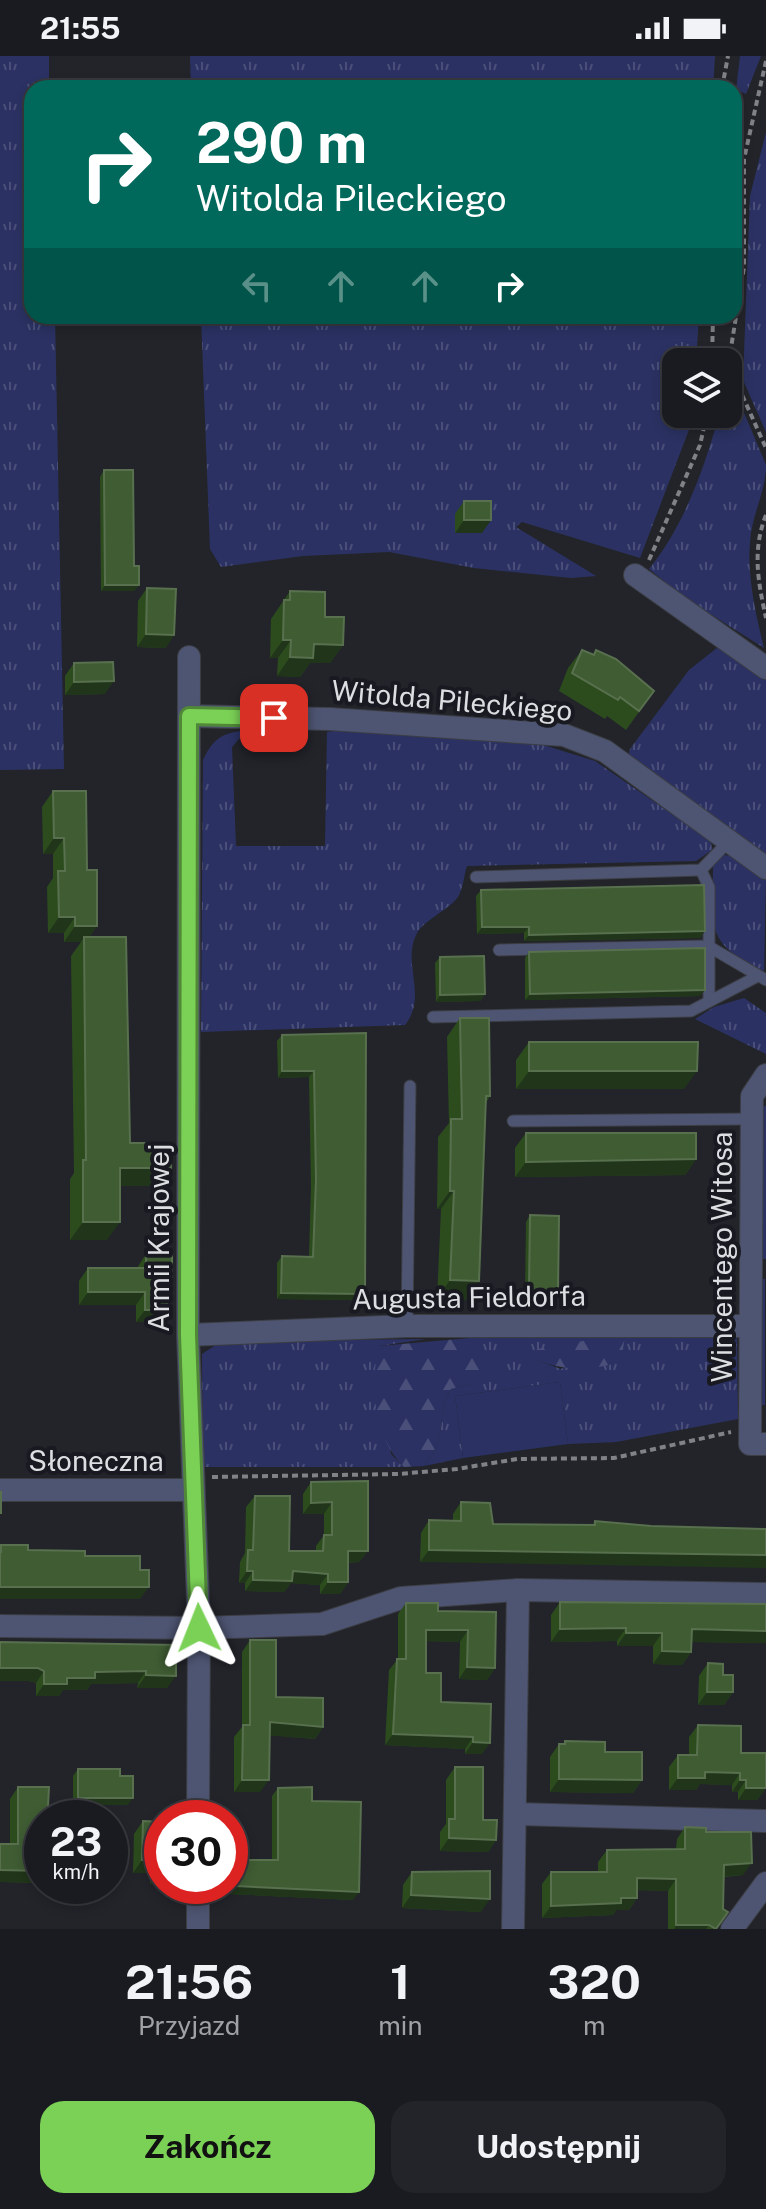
<!DOCTYPE html>
<html lang="pl">
<meta charset="utf-8">
<style>
:root{--surface:#1a1b20;--page:#232429;--text:#f1f3f6;--muted:#9fa1a5;--line:#38393e;--accent:#7bd156}
body{margin:0;font-family:"Public Sans",sans-serif;background:var(--page);color:var(--text);height:100vh;display:flex;flex-direction:column;font-size:30px;white-space:nowrap}
*{box-sizing:border-box;margin:0}
p{font-size:26px;color:var(--muted)}
.icon{flex:none;width:44px;height:44px;fill:none;stroke:currentColor;stroke-width:2;stroke-linecap:round;stroke-linejoin:round}
.map{position:relative;height:1873px;overflow:hidden}
.details{display:flex;flex-direction:column;background:var(--surface);flex:1}
.details>*{flex:none}
.hud{position:absolute;left:24px;top:24px;width:718px;height:244px;border-radius:24px;box-shadow:0 4px 12px #0003,0 0 0 2px var(--line);background:#00695c;color:#fff;overflow:hidden}
.controls{position:absolute;left:662px;top:292px;display:grid;gap:16px}
.controls a{display:grid;place-items:center;width:80px;height:80px;border-radius:16px;background:var(--surface);box-shadow:0 4px 12px #0003,0 0 0 2px var(--line);font-size:40px}
.speed{position:absolute;left:24px;top:1744px;display:flex;gap:16px;font-size:40px;font-weight:700;text-align:center}
.speed>*{display:grid;place-content:center;width:104px;height:104px;border-radius:50%;background:var(--surface);box-shadow:0 4px 12px #0003,0 0 0 2px var(--line);line-height:1}
.speed small{font-size:20px;font-weight:400}
.speed .limit{border:12px solid #d22;background:#fff;color:#111}
.pin{position:absolute;display:grid;place-items:center;width:68px;height:68px;color:#fff;margin:-34px;border-radius:16px;box-shadow:0 4px 12px #0006}
.me{position:absolute;width:88px;margin:-44px;rotate:358deg;stroke-linejoin:round;filter:drop-shadow(0 0 6px #0008)}
.turn{display:flex;align-items:center;gap:28px;height:168px;padding:0 40px;font-size:36px}
.turn .icon{width:104px;height:104px;stroke-width:2.5}
.turn b{display:block;font-size:56px;line-height:68px}
.lanes{display:flex;align-items:center;height:76px;padding:0 40px;background:#0003;justify-content:center;gap:40px;direction:ltr}
.lanes .off{opacity:.35}
.eta{display:flex;justify-content:space-evenly;align-items:center;height:136px;text-align:center}
.eta b{font-size:48px;font-weight:700;line-height:56px}
.primary-button{display:flex;gap:16px;margin-top:auto;padding:16px 40px}
.primary-button a{flex:1;height:92px;border-radius:24px;background:var(--accent);color:#111;font-size:32px;font-weight:700;line-height:92px;text-align:center}
.primary-button a+a{background:var(--page);color:var(--text)}
.status{display:flex;justify-content:space-between;align-items:center;height:56px;padding:0 40px;background:var(--surface);direction:ltr}
.status svg{height:22px;fill:currentColor}
.map>svg:first-child{display:block}
.grass{fill:url(#grass-tufts);fill-rule:evenodd}
.forest{fill:url(#forest-firs)}
.garden{fill:#2b3263}
.lines{fill:none;stroke-linecap:round;stroke-linejoin:round}
.lane-casing{stroke:#3c3e44;stroke-width:13}
.street-casing{stroke:#3c3e44;stroke-width:24}
.path{stroke:#808287;stroke-width:4;stroke-dasharray:6 4;stroke-linecap:butt}
.lane{stroke:#4e5572;stroke-width:11}
.street{stroke:#4e5572;stroke-width:22}
.wall{fill:#2c4c1e}
.shaded-wall{fill:#20351a}
.building{fill:#3f5c33;stroke:#58704e;stroke-width:2}
.route-casing{stroke:#508838;stroke-width:20}
.route{stroke:#7bd156;stroke-width:14}
.labels{text-anchor:middle;dominant-baseline:central;stroke-width:8;stroke-linejoin:round;paint-order:stroke}
.street-label{font-size:28px;fill:#dcdee2;stroke:#191a21}
</style>
<div class="status"><b>21:55</b><svg viewBox="0 0 49 12"><path d="M0 12V9h3v3zM5 12V6h3v6zM10 12V3h3v9zM15 12V0h3v12zM26 1h20v11H26zM47 4h2v5h-2z"/></svg></div>
<div class="map">
<svg width="766" height="1873" viewBox="0 0 766 1873">
<defs>
<pattern id="grass-tufts" width="24" height="20" patternUnits="userSpaceOnUse" patternTransform="scale(2)"><rect width="24" height="20" fill="#2b3263"/><path d="M3 7l-1-3M5 7V3M7 7l1-3M15 17l-1-3M17 17v-4M19 17l1-3" fill="none" stroke="#494f79"/></pattern>
<pattern id="forest-firs" width="22" height="20" patternUnits="userSpaceOnUse" patternTransform="scale(2)"><rect width="22" height="20" fill="#2b3263"/><path d="M5 1l3.5 6h-7zM16 11l3.5 6h-7z" fill="#494f79"/></pattern>
</defs>
<rect width="100%" height="100%" fill="#22242a"/>
<g class="grass">
<polygon points="0,0 49,0 49,32 32,32 32,260 55,260 64,713 0,714"/>
<polygon points="190,0 715,0 713,32 191,32"/>
<polygon points="740,0 761,0 746,38 736,34"/>
<polygon points="766,76 766,376 743,324 750,140"/>
<polygon points="201,260 699,260 696,306 676,306 676,358 695,358 640,502 522,466 516,471 596,520 571,522 474,512 389,496 303,500 221,511 210,493"/>
<path d="M729 321 766 409C766 436 751 460 750 487 747 521 756 559 764 592L685 542 649 513C683 472 706 409 719 358H728Z"/>
<polygon points="722,588 766,620 766,800 627,703 630,693 689,614"/>
<path d="M247 674 232 691 236 790H325L327 676 340 674 537 687 595 705 711 785 712 794 696 805 467 810C464 819 463 833 458 841 448 855 424 863 416 879 402 909 428 940 405 969L201 976 203 704C214 681 223 677 247 674Z"/>
<path d="M724 799 739 801 766 821 764 917C703 884 713 873 713 808Z"/>
<polygon points="744,942 766,957 766,998 695,963 714,951"/>
<rect x="761" y="1050" width="5" height="153"/>
<rect x="760" y="1223" width="5" height="126"/>
<path d="M731 1274 737 1283 738 1363 616 1386 568 1388 560 1326 455 1340 463 1402 424 1410C451 1378 434 1363 451 1333L474 1327 481 1281ZM622 1278 561 1313 525 1300Z"/>
<polygon points="426,1283 379,1290 391,1398 404,1411 203,1411 202,1298 222,1285"/>
</g>
<g class="forest">
<path d="M622 1278 625 1280 621 1306C580 1317 563 1314 524 1300L538 1293Z"/>
<path d="M481 1281 489 1316 474 1327 451 1333C434 1363 451 1378 424 1410L404 1411C374 1382 369 1329 379 1290Z"/>
</g>
<polygon class="garden" points="560,1326 568,1388 463,1402 455,1340"/>
<g class="lines">
<defs>
<g id="lane">
<polyline points="701,814 709,831 709,945"/>
<polyline points="476,821 701,814 729,785"/>
<polyline points="499,894 708,890 766,924"/>
<polyline points="433,961 691,955 758,920"/>
<polyline points="513,1065 752,1063"/>
<polyline points="407,1270 410,1030"/>
</g>
<g id="street">
<polyline points="635,519 766,612"/>
<polyline points="189,601 188,1279 199,1572 198,1762"/>
<polyline points="189,660 330,663 564,679 605,695 766,812"/>
<polyline points="766,1019 752,1040 750,1388 766,1388"/>
<polyline points="188,1279 407,1270 750,1270"/>
<polyline points="0,1434 193,1434"/>
<polyline points="0,1570 199,1572 322,1568 401,1542 518,1534 766,1538"/>
<polyline points="517,1758 766,1765"/>
<polyline points="198,1873 198,1830"/>
<polyline points="513,1873 518,1534"/>
<polyline points="732,1873 766,1827"/>
</g>
</defs>
<use href="#lane" class="lane-casing"/>
<use href="#street" class="street-casing"/>
<g class="path">
<polyline points="766,5 744,103 744,211 730,298 738,330 766,392"/>
<polyline points="722,32 728,0"/>
<polyline points="712,306 713,260"/>
<path d="M766 459C752 494 758 526 766 562"/>
<polyline points="649,504 700,389 707,358"/>
<polyline points="212,1421 398,1418 457,1413 517,1403 614,1402 731,1376"/>
</g>
<use href="#lane" class="lane"/>
<use href="#street" class="street"/>
</g>
<g class="wall">
<polygon points="104,414 139,529 134,535 101,535 100,421"/>
<polygon points="464,445 482,477 455,477 455,458"/>
<polygon points="147,532 166,592 137,591 138,545"/>
<polygon points="290,535 325,561 343,589 330,607 310,607 300,621 277,620 278,602 270,602 271,563"/>
<polygon points="582,594 593,598 596,594 654,635 626,674 607,660 605,663 559,635 568,612"/>
<polygon points="74,607 105,638 65,639 65,620"/>
<polygon points="53,735 87,814 97,870 89,881 130,1087 171,1112 158,1130 120,1130 107,1184 70,1184 70,1123 74,1117 71,900 81,886 64,886 64,877 48,877 47,831 53,822 53,798 43,798 42,751"/>
<polygon points="481,834 705,875 700,882 524,885 524,877 477,878 476,840"/>
<polygon points="529,896 700,940 525,944 525,902"/>
<polygon points="440,901 485,938 480,945 436,946 435,907"/>
<polygon points="460,962 490,1040 486,1047 466,1244 437,1243 441,1153 437,1153 438,1081 449,1067 447,981"/>
<polygon points="366,977 365,1238 361,1244 277,1243 277,1207 282,1200 309,1201 311,1130 309,1021 278,1022 277,985 282,979"/>
<polygon points="529,986 684,1033 516,1033 516,1004"/>
<polygon points="526,1077 696,1103 685,1119 515,1121 515,1092"/>
<polygon points="530,1159 554,1241 525,1241 526,1166"/>
<polygon points="146,1198 166,1229 158,1266 136,1266 136,1249 79,1249 79,1225 88,1212 137,1212"/>
<polygon points="368,1425 368,1495 359,1506 348,1507 348,1526 340,1538 320,1538 320,1529 291,1527 284,1536 245,1535 245,1527 239,1527 240,1506 245,1497 246,1451 255,1440 289,1495 316,1495 316,1490 324,1479 324,1458 303,1458 303,1438 311,1426"/>
<polygon points="461,1446 493,1468 592,1469 595,1465 651,1470 420,1506 421,1477 429,1464 453,1465 453,1458"/>
<polygon points="560,1546 766,1548 766,1587 692,1586 691,1596 682,1609 653,1608 653,1590 617,1590 617,1585 551,1586 551,1559"/>
<polygon points="406,1547 438,1555 496,1556 495,1612 487,1624 459,1623 460,1586 426,1585 426,1617 441,1646 491,1648 482,1698 465,1698 465,1693 385,1689 389,1614 398,1603 398,1558"/>
<polygon points="250,1584 276,1641 323,1671 315,1683 269,1679 260,1736 234,1736 234,1681 242,1671 242,1596"/>
<polygon points="0,1586 176,1589 167,1632 137,1632 138,1627 91,1628 87,1634 63,1634 59,1640 36,1640 36,1627 29,1625 0,1625"/>
<polygon points="708,1607 723,1619 733,1636 724,1649 698,1649 699,1620"/>
<polygon points="698,1669 741,1697 766,1732 757,1744 738,1744 738,1736 732,1736 732,1729 700,1728 696,1734 669,1734 669,1711 678,1699 689,1699 689,1681"/>
<polygon points="565,1685 605,1696 642,1724 633,1737 550,1736 550,1701 559,1688 563,1688"/>
<polygon points="455,1711 483,1764 496,1784 488,1796 440,1795 440,1776 446,1768 446,1724"/>
<polygon points="78,1713 120,1720 128,1749 73,1749 73,1720"/>
<polygon points="18,1731 48,1750 42,1762 42,1827 0,1826 0,1788 10,1788 10,1743"/>
<polygon points="278,1732 312,1745 353,1844 230,1838 230,1812 236,1804 272,1804 272,1740"/>
<polygon points="143,1765 162,1766 162,1829 150,1828 151,1817 133,1817 134,1778"/>
<polygon points="685,1771 706,1776 743,1819 724,1821 716,1873 668,1873 668,1835 637,1834 637,1842 629,1854 616,1854 613,1859 542,1862 542,1828 551,1816 598,1816 598,1806 607,1794 676,1793 677,1783"/>
<polygon points="412,1816 481,1856 402,1852 403,1829"/>
</g>
<g class="shaded-wall">
<polygon points="464,464 491,464 482,477 455,477"/>
<polygon points="105,529 139,529 134,535 101,535"/>
<polygon points="146,578 174,579 166,592 137,591"/>
<polygon points="283,584 291,584 278,602 270,602"/>
<polygon points="314,588 343,589 330,607 310,607 300,621 277,620 290,601"/>
<polygon points="114,625 105,638 65,639 74,626"/>
<polygon points="54,782 64,782 53,798 43,798"/>
<polygon points="59,861 75,861 64,877 48,877"/>
<polygon points="75,870 97,870 86,886 84,881 81,886 64,886"/>
<polygon points="482,871 529,871 524,877 477,878"/>
<polygon points="705,875 700,882 524,885 529,879"/>
<polygon points="705,934 700,940 525,944 530,938"/>
<polygon points="485,938 480,945 436,946 440,939"/>
<polygon points="282,1015 314,1015 309,1021 278,1022"/>
<polygon points="529,1015 697,1015 684,1033 516,1033"/>
<polygon points="696,1103 685,1119 515,1121 526,1106"/>
<polygon points="120,1112 171,1112 158,1130 107,1130"/>
<polygon points="450,1135 454,1135 441,1153 437,1153"/>
<polygon points="83,1166 120,1166 107,1184 70,1184"/>
<polygon points="450,1224 479,1225 466,1244 437,1243"/>
<polygon points="529,1234 558,1235 554,1241 525,1241"/>
<polygon points="88,1236 145,1236 136,1249 79,1249"/>
<polygon points="281,1237 365,1238 361,1244 277,1243"/>
<polygon points="145,1254 167,1254 158,1266 136,1266"/>
<polygon points="332,1446 324,1458 303,1458 311,1447"/>
<polygon points="429,1494 766,1499 766,1512 420,1506"/>
<polygon points="348,1495 368,1495 359,1506 340,1507"/>
<polygon points="247,1515 253,1515 245,1527 239,1527"/>
<polygon points="293,1515 328,1518 320,1529 291,1527 284,1536 245,1535 253,1524"/>
<polygon points="328,1526 348,1526 340,1538 320,1538"/>
<polygon points="0,1531 149,1531 140,1543 0,1543"/>
<polygon points="626,1572 617,1585 551,1586 560,1573"/>
<polygon points="692,1573 766,1575 766,1587 683,1586"/>
<polygon points="426,1574 468,1574 460,1586 418,1585"/>
<polygon points="626,1577 662,1577 653,1590 617,1590"/>
<polygon points="662,1595 691,1596 682,1609 653,1608"/>
<polygon points="467,1611 495,1612 487,1624 459,1623"/>
<polygon points="0,1612 38,1612 44,1615 36,1627 29,1625 0,1625"/>
<polygon points="146,1615 138,1627 91,1628 87,1634 63,1634 59,1640 36,1640 44,1628 67,1622 95,1616"/>
<polygon points="146,1619 176,1620 167,1632 137,1632"/>
<polygon points="707,1636 733,1636 724,1649 698,1649"/>
<polygon points="270,1666 323,1671 315,1683 261,1679"/>
<polygon points="393,1678 473,1681 465,1693 385,1689"/>
<polygon points="473,1686 490,1687 482,1698 465,1698"/>
<polygon points="705,1716 740,1717 732,1729 700,1728 696,1734 669,1734 678,1722"/>
<polygon points="559,1723 642,1724 633,1737 550,1736"/>
<polygon points="242,1724 269,1724 260,1736 234,1736"/>
<polygon points="740,1724 746,1724 738,1736 732,1736"/>
<polygon points="746,1732 766,1732 757,1744 738,1744"/>
<polygon points="78,1742 133,1742 128,1749 73,1749"/>
<polygon points="449,1782 496,1784 488,1796 440,1795"/>
<polygon points="142,1804 159,1804 151,1817 133,1817"/>
<polygon points="752,1807 743,1819 716,1821 724,1809"/>
<polygon points="0,1814 42,1815 42,1827 0,1826"/>
<polygon points="159,1816 162,1816 162,1829 150,1828"/>
<polygon points="637,1822 676,1823 668,1835 629,1834"/>
<polygon points="236,1830 359,1836 353,1844 230,1838"/>
<polygon points="411,1839 490,1843 481,1856 402,1852"/>
<polygon points="621,1842 637,1842 629,1854 616,1854 613,1859 542,1862 551,1850"/>
<polygon points="676,1869 709,1869 706,1873 674,1873"/>
</g>
<g class="building">
<polygon points="104,414 133,414 134,510 139,510 139,529 105,529"/>
<rect x="464" y="445" width="27" height="19"/>
<polygon points="147,532 176,533 174,579 146,578"/>
<polygon points="290,535 325,536 325,561 344,561 343,589 314,588 313,602 290,601 291,584 283,584 284,544 290,544"/>
<polygon points="582,594 594,599 596,594 616,603 654,635 639,655 620,641 618,644 572,617"/>
<polygon points="113,606 114,625 74,626 74,607"/>
<polygon points="53,735 86,735 87,814 97,814 97,870 75,870 75,861 59,861 58,815 65,815 64,782 54,782"/>
<polygon points="704,829 705,875 529,879 529,871 482,871 481,834"/>
<polygon points="84,881 126,881 130,1087 170,1087 171,1112 120,1112 120,1166 83,1166 83,1104 86,1104"/>
<polygon points="705,892 705,934 530,938 529,896"/>
<polygon points="484,900 485,938 440,939 440,901"/>
<polygon points="460,962 489,962 490,1040 486,1040 479,1225 450,1224 454,1135 450,1135 451,1063 462,1063"/>
<polygon points="366,977 365,1238 281,1237 282,1200 313,1201 316,1124 314,1015 282,1015 282,979"/>
<polygon points="529,986 698,986 697,1015 529,1015"/>
<polygon points="526,1077 696,1077 696,1103 526,1106"/>
<polygon points="530,1159 559,1160 558,1235 529,1234"/>
<polygon points="172,1197 172,1221 166,1221 167,1254 145,1254 145,1236 88,1236 88,1212 146,1212 146,1198"/>
<polygon points="368,1425 368,1495 348,1495 348,1526 328,1526 328,1518 293,1515 292,1525 253,1524 253,1515 247,1515 248,1494 253,1494 255,1440 290,1440 289,1495 323,1495 324,1479 332,1479 332,1446 311,1447 311,1426"/>
<rect x="0" y="1436" width="1" height="21"/>
<polygon points="461,1446 490,1447 493,1468 595,1469 595,1465 651,1470 766,1473 766,1499 429,1494 429,1464 461,1465"/>
<polygon points="1,1489 28,1489 28,1494 85,1495 85,1500 140,1500 140,1514 149,1514 149,1531 0,1531 0,1496 1,1496"/>
<polygon points="560,1546 766,1548 766,1575 692,1573 691,1596 662,1595 662,1577 626,1577 626,1572 560,1573"/>
<polygon points="406,1547 438,1547 438,1555 496,1556 495,1612 467,1611 468,1574 426,1574 426,1617 441,1617 441,1646 491,1648 490,1687 473,1686 473,1681 393,1678 397,1603 406,1603"/>
<polygon points="250,1584 276,1584 276,1641 323,1642 323,1671 270,1666 269,1724 242,1724 243,1669 250,1669"/>
<polygon points="0,1586 176,1589 176,1620 146,1619 146,1615 95,1616 95,1622 67,1622 67,1628 44,1628 44,1615 38,1612 0,1612"/>
<polygon points="708,1607 723,1608 723,1619 733,1619 733,1636 707,1636"/>
<polygon points="698,1669 741,1670 741,1697 766,1697 766,1732 746,1732 746,1724 740,1724 740,1717 705,1716 705,1722 678,1722 678,1699 697,1699"/>
<polygon points="565,1685 605,1686 605,1696 642,1696 642,1724 559,1723 559,1688 565,1688"/>
<polygon points="455,1711 483,1711 483,1764 497,1764 496,1784 449,1782 449,1763 455,1763"/>
<polygon points="78,1713 120,1713 120,1720 133,1720 133,1742 78,1742"/>
<polygon points="18,1731 49,1731 48,1750 54,1750 54,1762 42,1762 42,1815 0,1814 0,1788 18,1788"/>
<polygon points="312,1731 312,1745 361,1746 359,1836 236,1830 236,1804 278,1804 278,1732"/>
<polygon points="143,1765 162,1766 162,1816 159,1816 159,1804 142,1804"/>
<polygon points="685,1771 706,1772 706,1776 751,1776 752,1807 724,1809 723,1853 728,1856 716,1873 709,1869 676,1869 676,1823 637,1822 637,1842 621,1842 621,1847 551,1850 551,1816 607,1816 607,1794 685,1793"/>
<polygon points="490,1815 490,1843 411,1839 412,1816"/>
</g>
<g class="lines">
<defs>
<polyline id="route" points="199,1572 188,1279 189,660 274,662"/>
</defs>
<use href="#route" class="route-casing"/>
<use href="#route" class="route"/>
</g>
<g class="labels">
<g class="street-label">
<text transform="translate(452 644) rotate(5)">Witolda Pileckiego</text>
<text transform="translate(158 1182) rotate(-90)">Armii Krajowej</text>
<text transform="translate(721 1201) rotate(-90)">Wincentego Witosa</text>
<text transform="translate(469 1241) rotate(-1)">Augusta Fieldorfa</text>
<text x="96" y="1404">Słoneczna</text>
</g>
</g>
</svg>
<div class="controls">
<a><svg class="icon" aria-label="layers" viewBox="0 0 24 24"><path d="M12 4l9 5-9 5-9-5zM3 14l9 5 9-5"/></svg></a>
</div>
<div class="speed"><div>23<small>km/h</small></div><div class="limit">30</div></div>
<div class="pin" style="left:274px;top:662px;background:#d93025"><svg class="icon" aria-label="arrive" viewBox="0 0 24 24"><path d="M6 21V4h12l-3 4 3 4H6"/></svg></div>
<svg class="me" style="left:199px;top:1572px" viewBox="-20 -20 40 40"><path d="M0-17L14 15 0 8-14 15z" fill="#7bd156" stroke="#fff" stroke-width="4"/></svg>
<div class="hud">
<div class="turn"><svg class="icon" aria-label="right" viewBox="0 0 24 24"><path d="M7 20v-9h11M14 6l5 5-5 5"/></svg><div><b>290 m</b>Witolda Pileckiego</div></div>
<div class="lanes"><svg class="icon off" aria-label="left" viewBox="0 0 24 24"><path d="M17 20v-9H6M10 6l-5 5 5 5"/></svg><svg class="icon off" aria-label="ahead" viewBox="0 0 24 24"><path d="M12 20V5M6 11l6-6 6 6"/></svg><svg class="icon off" aria-label="ahead" viewBox="0 0 24 24"><path d="M12 20V5M6 11l6-6 6 6"/></svg><svg class="icon" aria-label="right" viewBox="0 0 24 24"><path d="M7 20v-9h11M14 6l5 5-5 5"/></svg></div>
</div>
</div>
<section class="details">
<div class="eta">
<div><b>21:56</b><p>Przyjazd</p></div>
<div><b>1</b><p>min</p></div>
<div><b>320</b><p>m</p></div>
</div>
<div class="primary-button"><a>Zakończ</a><a>Udostępnij</a></div>
</section>
